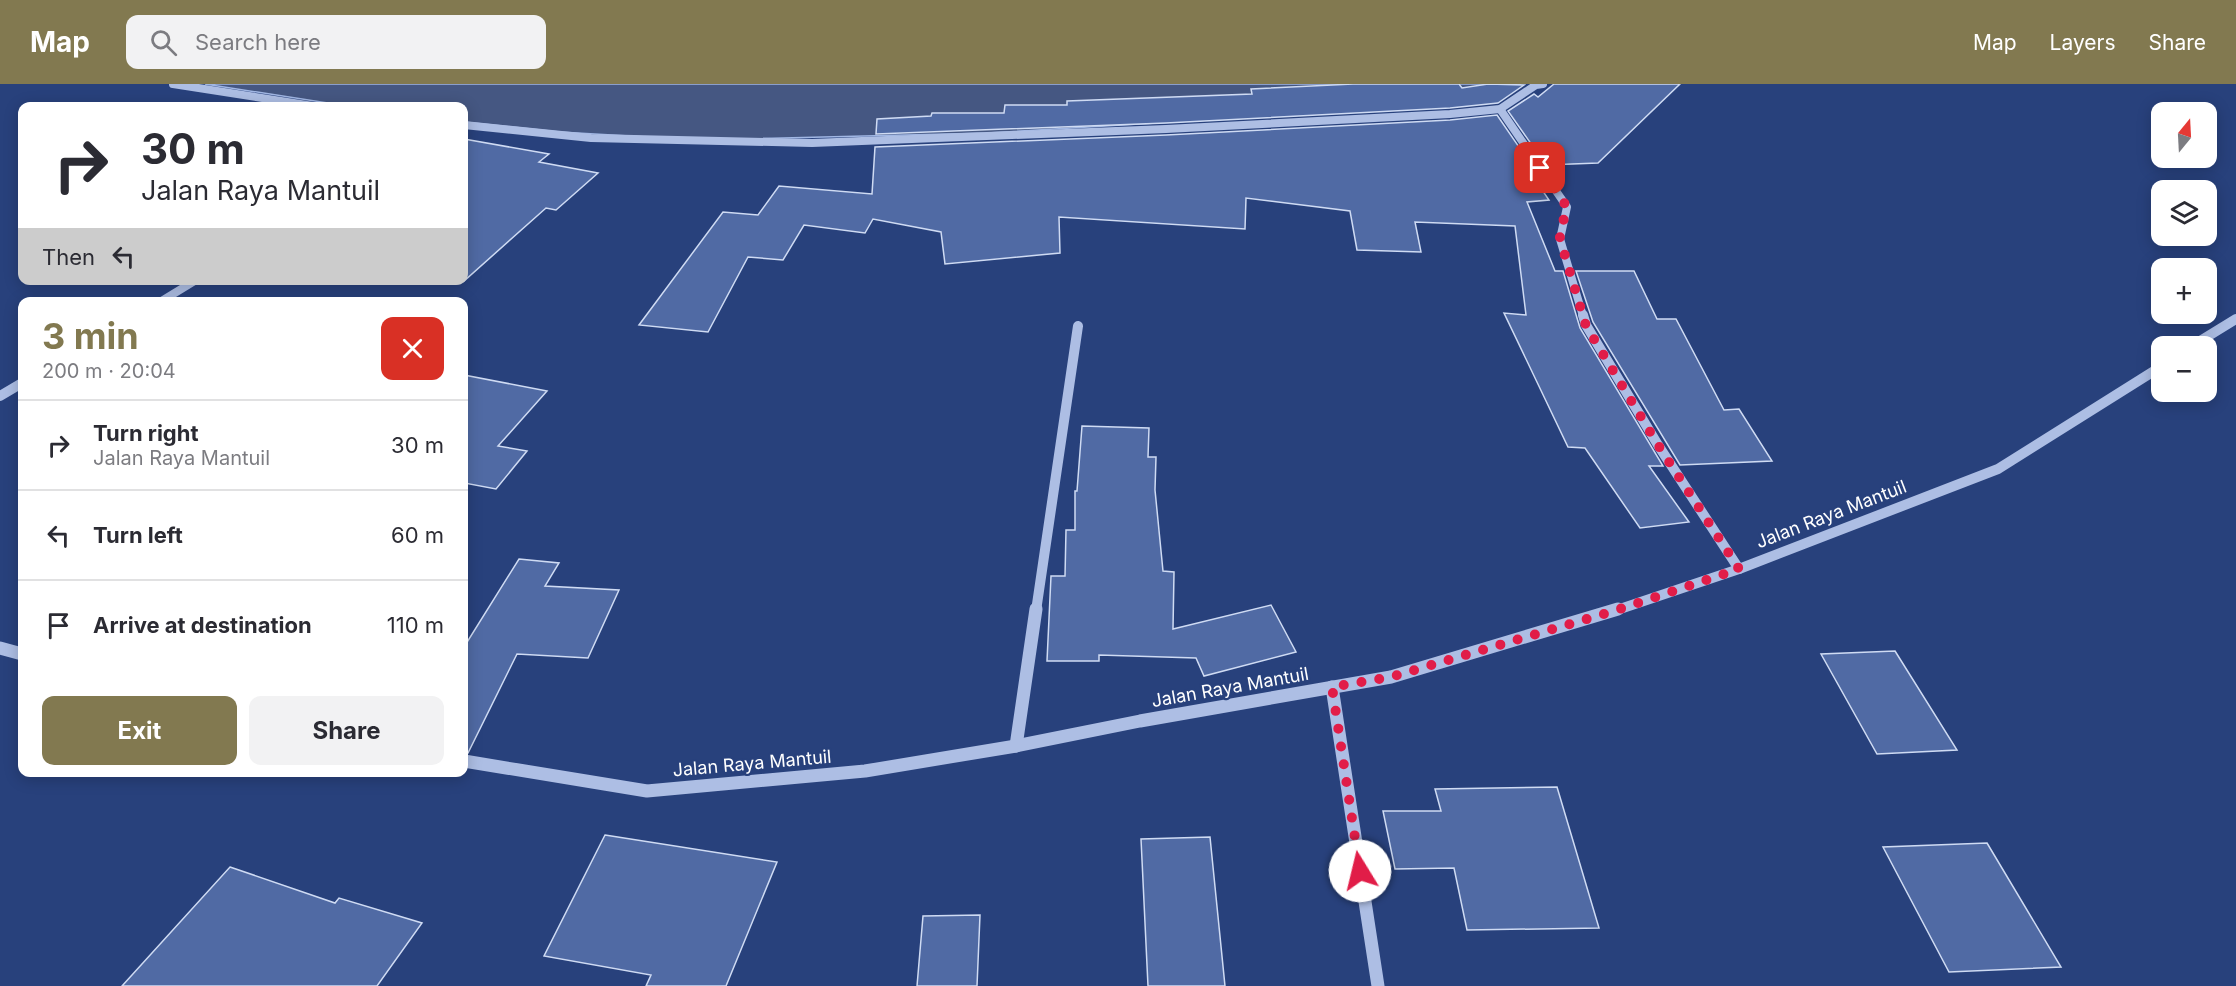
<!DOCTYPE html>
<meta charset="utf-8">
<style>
:root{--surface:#fff;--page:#f2f2f3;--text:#2b2b33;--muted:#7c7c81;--line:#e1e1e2;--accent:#827950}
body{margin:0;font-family:Inter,sans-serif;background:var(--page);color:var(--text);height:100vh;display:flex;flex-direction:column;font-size:22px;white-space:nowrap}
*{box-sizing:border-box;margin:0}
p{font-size:20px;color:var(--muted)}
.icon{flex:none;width:33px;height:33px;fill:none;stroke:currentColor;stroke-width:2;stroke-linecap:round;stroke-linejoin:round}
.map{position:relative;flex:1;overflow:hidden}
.details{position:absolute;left:18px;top:213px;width:450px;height:480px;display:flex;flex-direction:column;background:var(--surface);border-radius:12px;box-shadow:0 3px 15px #0003}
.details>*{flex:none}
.hud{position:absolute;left:18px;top:18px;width:450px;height:183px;border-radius:12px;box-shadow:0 3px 15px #0003;background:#fff;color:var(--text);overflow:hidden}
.needle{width:39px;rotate:18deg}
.controls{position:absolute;left:2151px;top:18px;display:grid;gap:12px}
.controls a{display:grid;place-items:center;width:66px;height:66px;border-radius:12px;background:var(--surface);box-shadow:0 3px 15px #0003;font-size:30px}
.pin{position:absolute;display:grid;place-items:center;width:51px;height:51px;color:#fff;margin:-26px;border-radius:12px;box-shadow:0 3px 9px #0006}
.me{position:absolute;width:66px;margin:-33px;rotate:351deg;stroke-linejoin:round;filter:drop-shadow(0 0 4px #0008)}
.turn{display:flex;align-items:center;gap:21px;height:126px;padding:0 24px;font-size:27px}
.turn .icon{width:78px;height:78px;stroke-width:2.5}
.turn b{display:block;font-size:42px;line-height:51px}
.then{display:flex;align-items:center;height:57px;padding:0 24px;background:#0003;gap:12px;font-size:22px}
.round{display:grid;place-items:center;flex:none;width:63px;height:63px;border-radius:12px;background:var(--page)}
.head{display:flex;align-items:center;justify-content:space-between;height:102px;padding:0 24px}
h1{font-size:36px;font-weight:700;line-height:45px;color:var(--accent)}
.primary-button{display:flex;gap:12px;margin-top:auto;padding:12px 24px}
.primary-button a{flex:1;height:69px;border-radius:12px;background:var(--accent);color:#fff;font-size:24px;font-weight:700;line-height:69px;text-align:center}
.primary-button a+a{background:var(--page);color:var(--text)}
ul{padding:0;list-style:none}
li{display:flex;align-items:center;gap:18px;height:90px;padding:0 24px;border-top:2px solid var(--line)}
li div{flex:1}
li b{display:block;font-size:22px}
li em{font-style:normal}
header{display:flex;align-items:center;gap:36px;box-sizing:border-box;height:84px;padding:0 30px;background:var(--accent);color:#fff}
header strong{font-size:28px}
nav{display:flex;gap:33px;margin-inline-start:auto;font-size:21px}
.search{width:420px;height:54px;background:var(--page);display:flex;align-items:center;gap:15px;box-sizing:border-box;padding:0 21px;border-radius:12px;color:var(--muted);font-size:22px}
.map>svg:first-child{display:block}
.water{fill:#455782;stroke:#a1b7e4;stroke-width:1.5}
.building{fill:#506aa4;stroke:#cfdbf3;stroke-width:1.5}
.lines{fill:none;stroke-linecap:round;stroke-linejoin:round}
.minor-far2{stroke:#adbee4;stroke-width:8}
.minor-far1{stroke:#adbee4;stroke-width:10}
.minor{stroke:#adbee4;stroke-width:13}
.route{stroke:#e11d48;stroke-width:10;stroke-dasharray:0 18}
.labels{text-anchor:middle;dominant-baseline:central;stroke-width:4.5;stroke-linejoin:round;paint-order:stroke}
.street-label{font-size:18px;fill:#fff;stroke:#28417c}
</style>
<header>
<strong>Map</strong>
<div class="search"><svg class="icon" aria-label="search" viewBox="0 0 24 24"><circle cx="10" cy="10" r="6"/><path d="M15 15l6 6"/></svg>Search here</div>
<nav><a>Map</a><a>Layers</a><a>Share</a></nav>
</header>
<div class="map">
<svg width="2236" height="902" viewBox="0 0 2236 902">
<rect width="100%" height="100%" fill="#28417c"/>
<polygon class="water" points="205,0 1521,0 1481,20 987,49 699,56 560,48 464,38 464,22 347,22"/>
<g class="building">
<polygon points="1353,0 1459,0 1462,4 1488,0 1524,1 1498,19 1450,24 1166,39 876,50 877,35 931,32 932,29 1004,29 1005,21 1067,21 1067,17 1252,10 1251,5"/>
<polygon points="1554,0 1680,0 1598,79 1546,81 1508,27 1534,10 1538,13"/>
<polygon points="1497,31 1532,82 1526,82 1549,116 1527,118 1555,187 1563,187 1580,244 1663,382 1649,382 1689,438 1640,444 1585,364 1568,363 1504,229 1526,231 1515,142 1415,138 1421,168 1357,166 1350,127 1246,114 1245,145 1059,133 1060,169 945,180 941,148 873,135 865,149 804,141 783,176 748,173 708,248 639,241 723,128 758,131 779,102 872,110 875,63 1166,51 1450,36"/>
<polygon points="464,55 549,70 539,78 598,89 556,126 546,124 464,197"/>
<polygon points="1576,187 1634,187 1657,235 1676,235 1724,326 1739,325 1772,377 1680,381 1593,238"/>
<polygon points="464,291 547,307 498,362 527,367 496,405 464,399"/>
<polygon points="1082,342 1149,344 1148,373 1156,373 1155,406 1163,487 1174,488 1173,545 1271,521 1296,568 1204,592 1196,574 1099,571 1099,577 1047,577 1051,492 1065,492 1066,446 1075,446 1075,407 1077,407"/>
<polygon points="519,475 559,479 545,502 619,506 588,574 517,570 468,669 464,669 464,563"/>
<polygon points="1895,567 1957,666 1877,670 1821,570"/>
<polygon points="1557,703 1599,844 1467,846 1454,784 1395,785 1383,727 1441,727 1435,705"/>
<polygon points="605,751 777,778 726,902 646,902 651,891 544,872"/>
<polygon points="1210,753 1225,902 1148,902 1141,755"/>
<polygon points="1987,759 2061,883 1949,888 1883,763"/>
<polygon points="230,783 335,819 339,814 422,839 377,902 122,902"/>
<polygon points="980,831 977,902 917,902 923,832"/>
</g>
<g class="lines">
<g class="minor-far2">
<polyline points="173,0 313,22"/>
<polyline points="1500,25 1567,123 1560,155 1583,232"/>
<polyline points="464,41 591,54 812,59 1166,45 1450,30 1500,25 1536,1 1543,0"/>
<polyline points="160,218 196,196"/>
</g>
<g class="minor-far1">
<polyline points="1583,231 1586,241 1658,361 1739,485"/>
<polyline points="2192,262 2236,235"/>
<polyline points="0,312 22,299"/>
<polyline points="1036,527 1078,242"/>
<polyline points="1614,527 1739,485 1998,385 2162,282"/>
</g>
<g class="minor">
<polyline points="0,564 22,570"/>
<polyline points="1332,603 1378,902"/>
<polyline points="1016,662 1036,525"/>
<polyline points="464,677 647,707 865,687 1016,662 1140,637 1391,593 1618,525"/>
</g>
</g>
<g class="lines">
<path class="route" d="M1360 787 1332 603 1391 593 1614 527 1739 485 1658 361 1586 242 1560 155C1559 140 1567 133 1567 123L1540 84"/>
</g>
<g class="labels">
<g class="street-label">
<text transform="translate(1831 430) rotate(-21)">Jalan Raya Mantuil</text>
<text transform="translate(1230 603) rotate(-10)">Jalan Raya Mantuil</text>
<text transform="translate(752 679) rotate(-5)">Jalan Raya Mantuil</text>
</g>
</g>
</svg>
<div class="controls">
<a><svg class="needle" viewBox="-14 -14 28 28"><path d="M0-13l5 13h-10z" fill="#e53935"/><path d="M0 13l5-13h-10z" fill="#7c7c81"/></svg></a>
<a><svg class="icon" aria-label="layers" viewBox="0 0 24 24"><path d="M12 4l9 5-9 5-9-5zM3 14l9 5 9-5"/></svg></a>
<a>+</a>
<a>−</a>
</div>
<div class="pin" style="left:1540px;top:84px;background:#d93025"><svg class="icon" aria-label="arrive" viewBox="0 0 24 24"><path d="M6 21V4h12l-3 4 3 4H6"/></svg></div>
<svg class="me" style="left:1360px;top:787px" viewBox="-20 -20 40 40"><circle r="19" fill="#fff"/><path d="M0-13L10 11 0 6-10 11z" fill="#e11d48"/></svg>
<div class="hud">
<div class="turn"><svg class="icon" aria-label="right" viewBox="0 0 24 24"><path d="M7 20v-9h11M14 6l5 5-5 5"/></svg><div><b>30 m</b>Jalan Raya Mantuil</div></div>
<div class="then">Then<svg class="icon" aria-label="left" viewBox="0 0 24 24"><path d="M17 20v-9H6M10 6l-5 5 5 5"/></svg></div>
</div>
<section class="details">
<div class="head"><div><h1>3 min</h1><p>200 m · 20:04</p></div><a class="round" style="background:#d93025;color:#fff"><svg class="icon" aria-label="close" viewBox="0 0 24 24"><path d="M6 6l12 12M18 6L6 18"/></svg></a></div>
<ul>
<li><svg class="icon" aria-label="right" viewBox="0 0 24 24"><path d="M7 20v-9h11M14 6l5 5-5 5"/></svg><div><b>Turn right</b><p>Jalan Raya Mantuil</p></div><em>30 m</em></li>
<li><svg class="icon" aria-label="left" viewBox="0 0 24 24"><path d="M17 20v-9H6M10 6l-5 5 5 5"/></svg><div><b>Turn left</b></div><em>60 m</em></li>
<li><svg class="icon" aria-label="arrive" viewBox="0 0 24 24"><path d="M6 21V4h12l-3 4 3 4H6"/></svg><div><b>Arrive at destination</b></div><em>110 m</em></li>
</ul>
<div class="primary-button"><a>Exit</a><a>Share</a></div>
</section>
</div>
